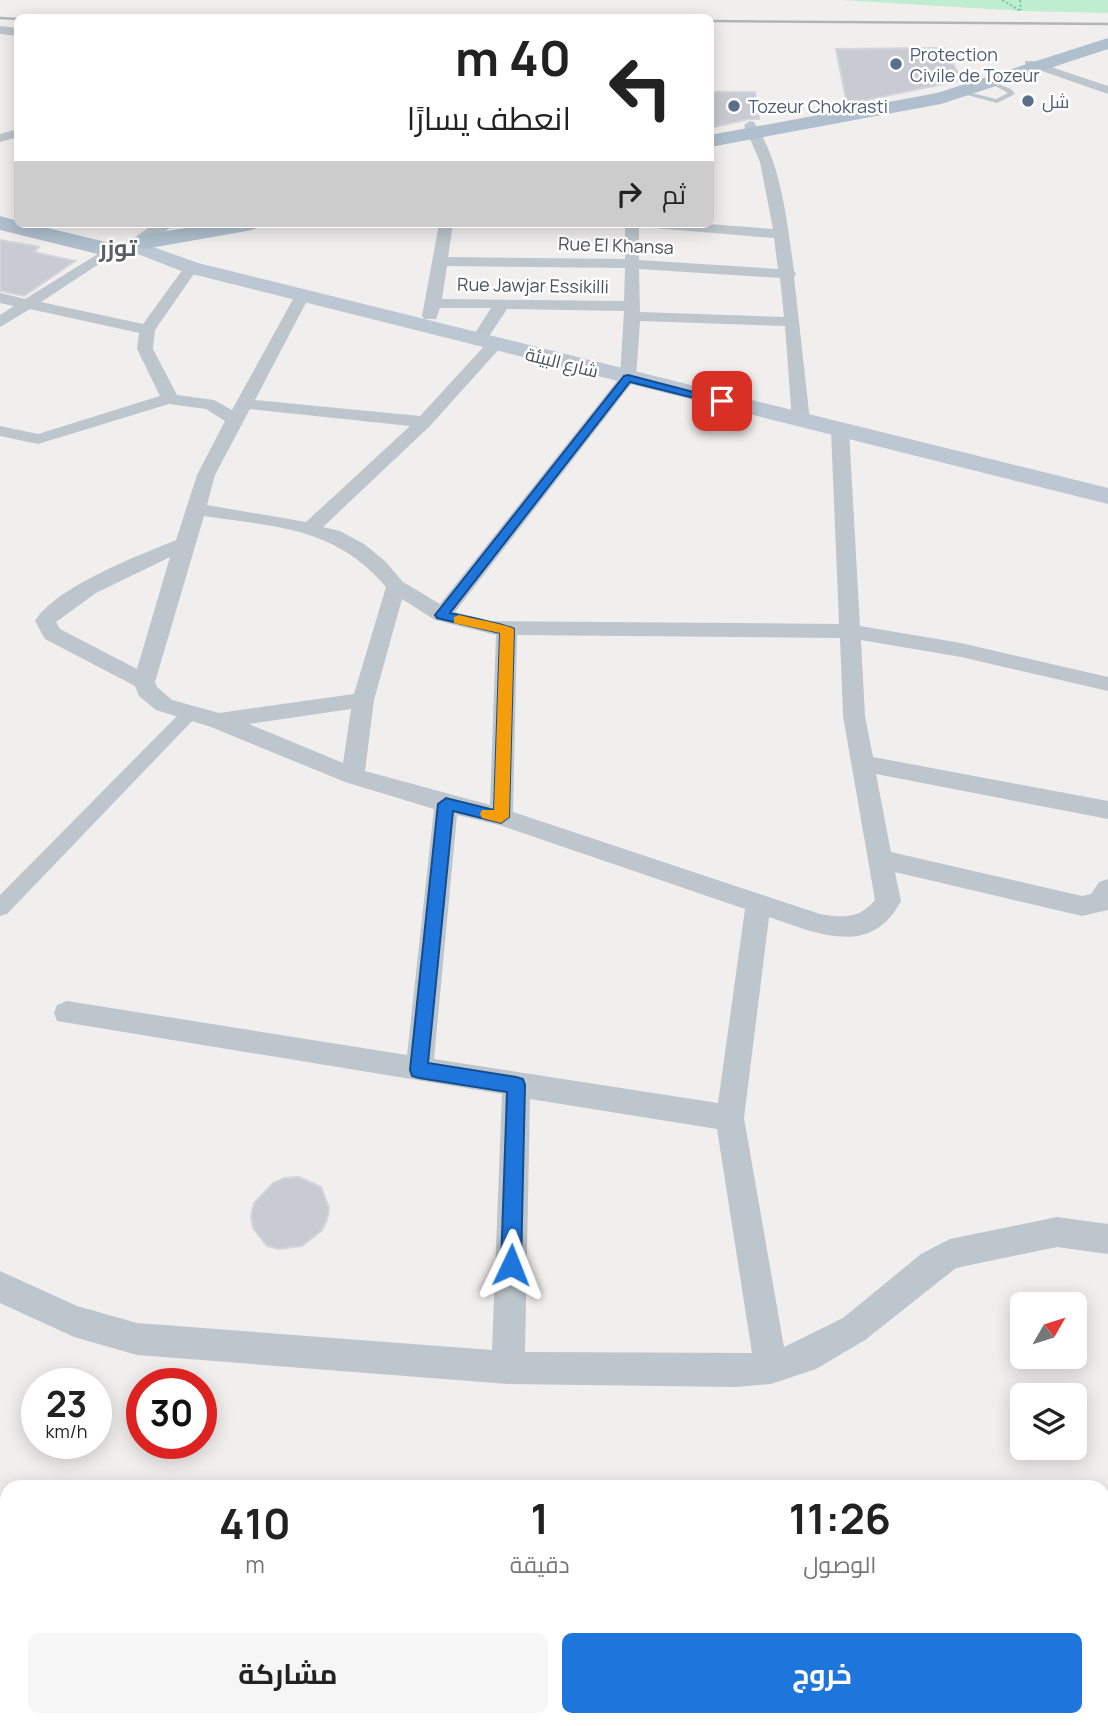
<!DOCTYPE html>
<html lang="ar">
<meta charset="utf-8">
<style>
:root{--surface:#fff;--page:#f6f6f6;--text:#222;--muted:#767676;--accent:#1e76dc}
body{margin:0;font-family:Manrope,Cairo,sans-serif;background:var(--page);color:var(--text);direction:rtl;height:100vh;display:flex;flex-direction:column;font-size:26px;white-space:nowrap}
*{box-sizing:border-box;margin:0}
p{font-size:23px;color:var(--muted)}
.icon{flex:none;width:38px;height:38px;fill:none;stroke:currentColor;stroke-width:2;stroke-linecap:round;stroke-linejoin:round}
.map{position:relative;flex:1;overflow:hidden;direction:ltr}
.panel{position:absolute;left:0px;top:1480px;width:1110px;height:247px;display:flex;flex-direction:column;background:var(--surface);border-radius:21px 21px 0 0;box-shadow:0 4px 18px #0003;direction:rtl}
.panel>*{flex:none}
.top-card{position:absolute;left:14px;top:14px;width:700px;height:214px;border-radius:10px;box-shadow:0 4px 18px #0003;direction:rtl;background:#fff;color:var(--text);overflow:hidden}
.needle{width:46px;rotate:51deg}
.buttons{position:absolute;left:1010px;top:1292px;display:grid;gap:14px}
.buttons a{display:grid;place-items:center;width:77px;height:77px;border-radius:10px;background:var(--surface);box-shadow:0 4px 18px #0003;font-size:35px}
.speed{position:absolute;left:21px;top:1368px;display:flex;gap:14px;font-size:35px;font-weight:700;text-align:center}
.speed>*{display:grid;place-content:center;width:91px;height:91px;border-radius:50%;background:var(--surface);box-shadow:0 4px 18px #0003;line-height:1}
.speed small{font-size:18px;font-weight:400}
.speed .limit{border:10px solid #d22;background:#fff;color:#111}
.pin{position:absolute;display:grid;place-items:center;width:60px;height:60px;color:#fff;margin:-30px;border-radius:14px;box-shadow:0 4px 10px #0006}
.me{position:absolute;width:77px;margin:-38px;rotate:2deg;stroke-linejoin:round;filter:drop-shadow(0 0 5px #0008)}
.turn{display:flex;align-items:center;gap:24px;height:147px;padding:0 28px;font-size:32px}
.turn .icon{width:91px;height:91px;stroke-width:2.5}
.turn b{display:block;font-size:49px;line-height:60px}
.then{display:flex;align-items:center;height:66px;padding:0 28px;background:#0003;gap:14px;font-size:26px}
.eta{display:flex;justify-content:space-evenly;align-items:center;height:119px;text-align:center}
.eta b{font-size:42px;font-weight:700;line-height:49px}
.action{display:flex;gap:14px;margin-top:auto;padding:14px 28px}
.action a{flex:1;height:80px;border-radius:10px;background:var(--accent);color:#fff;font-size:28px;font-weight:700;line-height:80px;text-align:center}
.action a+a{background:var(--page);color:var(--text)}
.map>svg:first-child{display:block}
.green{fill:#beeecf}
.building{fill:#c8cbd1;stroke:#d3d5da;stroke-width:2}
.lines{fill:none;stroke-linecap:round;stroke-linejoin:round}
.path{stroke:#77cb9f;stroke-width:2;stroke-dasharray:2.5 2;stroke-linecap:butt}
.service{fill:#bdc6cd;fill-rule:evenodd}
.pedestrian{fill:#bdc6cd;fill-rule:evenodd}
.minor{fill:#bdc6cd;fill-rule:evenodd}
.tertiary{fill:#bdc6cd;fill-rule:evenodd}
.secondary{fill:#bcc7d2;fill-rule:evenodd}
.primary{fill:#afbfcd;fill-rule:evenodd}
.rail{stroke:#b1b4b9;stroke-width:2.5}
.route{fill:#1e76dc;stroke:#144d8f;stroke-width:2}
.slow{fill:#f59e0b}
.service-dot{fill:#5c6f8a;stroke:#fff;stroke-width:2.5}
.labels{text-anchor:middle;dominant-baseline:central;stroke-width:5;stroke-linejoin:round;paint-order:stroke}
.far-service-label{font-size:18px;fill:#4e5e75;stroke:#fff;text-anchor:start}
.far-street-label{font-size:18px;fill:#47525b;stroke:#fff}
.far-district-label{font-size:23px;font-weight:bold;fill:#5b5f63;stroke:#fff}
</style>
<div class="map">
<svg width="1108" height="1726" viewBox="0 0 1108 1726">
<rect width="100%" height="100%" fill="#f1eeee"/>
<polygon class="green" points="841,0 1108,0 1108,13 1021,11"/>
<g class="building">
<polygon points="944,48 962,80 847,104 836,49"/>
<polygon points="710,92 755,92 759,119 749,119 710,128"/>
<polygon points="0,240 39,247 34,252 75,261 24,296 0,291"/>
<polygon points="299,1177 321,1187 329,1208 327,1220 322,1230 302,1246 278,1249 267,1246 253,1228 251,1216 254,1203 273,1183 285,1178"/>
</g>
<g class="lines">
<g class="path">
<polyline points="1002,0 1021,11"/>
<polyline points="1020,0 1021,10"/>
</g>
<polygon class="service" points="990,81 1011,89 1015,94 997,103 956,92 959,90 996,99 1008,93 990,83"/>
<polygon class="pedestrian" points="189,708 195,710 198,714 195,718 7,914 0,916 0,895 183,710"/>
<g class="minor">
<polygon points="1025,61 1033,61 1108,86 1108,94 1025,65"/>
<path d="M750 121 754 122C782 164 787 222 794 271L796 274 794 277 810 421 801 426 792 421 785 326 640 321 636 378 455 612 490 621 839 624 831 430 840 425 849 430 860 626 961 643 1108 677V691L961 657 861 640 865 716 873 757 1108 801V819L876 774 891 852 1082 896 1091 894 1099 882 1108 879V910L1082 916 895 872 901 901C871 959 816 933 769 917L744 1118 784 1347 843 1318 921 1254 950 1239 1057 1217 1108 1224V1254L1057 1247 956 1268 865 1340 816 1369 771 1384 736 1387 508 1384 137 1355 74 1337 0 1303V1271L77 1306 137 1323 492 1350 502 1094 57 1021 54 1013 57 1005 67 1001 407 1055 434 809 345 782 211 727 156 710 139 696 135 686 45 639 35 621C57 586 138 556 176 540L197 475 225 421 206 409 169 404 38 444 0 436V426L38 434 160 396 137 349 139 333 30 309 0 327V315L14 306 0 303V293L25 299 106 249 113 253 111 256 41 302 143 324 186 265H196L198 268 155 330 153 349 177 395 214 400 232 410 297 292 302 290 310 295 255 400 420 416 488 342H500L502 345 500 348 430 426 323 527 340 531 364 544 385 561 403 582 440 604 620 377 624 311 507 309 484 344H472L470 341 491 308H440L436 319H424L422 316 439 224H453L448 257 625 259V224H639V260L778 269 774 238 654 228 647 224H708L773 229 760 162 744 125ZM447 266 625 268 624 301 442 299ZM639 269 780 278 784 317 640 312ZM250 409 410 426 306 522 207 505 215 475ZM204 516C277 527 335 527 386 587L354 694 219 713 172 700 157 687 155 682ZM170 557 137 669 60 629 56 622 96 593ZM402 599 435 620 496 635 490 805 365 771 374 700ZM517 635 840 638 843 716 875 900C860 919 842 918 820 914L513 812ZM351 709 343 763 249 724ZM457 815 499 825 745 909 718 1103 434 1059ZM530 1099 717 1129 752 1353 525 1352Z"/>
<polygon points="18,129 18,137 0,142 0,134"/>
</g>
<g class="tertiary">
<polygon points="0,26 18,28 18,36 0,34"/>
<polygon points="154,224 176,224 148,243 134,243 132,239"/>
</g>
<polygon class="secondary" points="142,243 198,263 1108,488 1108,504 184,272 135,253 132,249 135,245"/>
<g class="primary">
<polygon points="1108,38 1108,49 941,104 710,147 710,135 937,93"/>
<polygon points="0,216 18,221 18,224 31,224 110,243 113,248 110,253 102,255 0,230"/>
<polygon points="209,224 258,224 255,229 247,231 144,249 136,247 133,242 136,237 144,235"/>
</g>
<g class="rail">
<polyline points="0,18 18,19"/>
<polyline points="710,21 1108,24"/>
</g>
</g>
<path class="route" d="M628 375 728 401 722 405 630 382 450 613C463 616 509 625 514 629L509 817 501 823 453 811 428 1063 516 1077 523 1079 525 1085 521 1265 518 1272 511 1275 504 1272 501 1265 507 1092 419 1078 412 1076 410 1070 438 804 446 798 494 810 500 633 437 618 435 615 624 376Z"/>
<path class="slow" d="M459 615C470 618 509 625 514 629L509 817 501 823 482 818 480 814 482 810H494L500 633 454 623V617Z"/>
<g class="service-dot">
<circle cx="896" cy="64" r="7"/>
<circle cx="1028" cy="101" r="7"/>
<circle cx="734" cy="106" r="7"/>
</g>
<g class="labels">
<g class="far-service-label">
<text x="910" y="54">Protection<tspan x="910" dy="21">Civile de Tozeur</tspan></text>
<text x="1042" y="101">شل</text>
<text x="748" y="106">Tozeur Chokrasti</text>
</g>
<g class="far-street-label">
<text transform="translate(616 245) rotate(2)">Rue El Khansa</text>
<text transform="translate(533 285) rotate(1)">Rue Jawjar Essikilli</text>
<text transform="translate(562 362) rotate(14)">شارع البيئة</text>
</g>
<g class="far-district-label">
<text x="118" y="247">توزر</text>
</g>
</g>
</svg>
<div class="buttons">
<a><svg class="needle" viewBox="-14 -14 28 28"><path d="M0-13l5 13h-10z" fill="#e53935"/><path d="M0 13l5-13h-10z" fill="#767676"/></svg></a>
<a><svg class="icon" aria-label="layers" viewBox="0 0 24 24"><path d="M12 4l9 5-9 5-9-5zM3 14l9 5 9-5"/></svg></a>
</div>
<div class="speed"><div>23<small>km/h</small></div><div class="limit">30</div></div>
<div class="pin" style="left:722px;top:401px;background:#d93025"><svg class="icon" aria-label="arrive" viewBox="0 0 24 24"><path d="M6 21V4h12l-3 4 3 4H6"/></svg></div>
<svg class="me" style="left:511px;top:1265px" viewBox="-20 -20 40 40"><path d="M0-17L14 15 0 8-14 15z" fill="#1e76dc" stroke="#fff" stroke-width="4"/></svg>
<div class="top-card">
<div class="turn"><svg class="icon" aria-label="left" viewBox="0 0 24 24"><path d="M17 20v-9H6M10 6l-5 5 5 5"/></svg><div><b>40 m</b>انعطف يسارًا</div></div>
<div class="then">ثم<svg class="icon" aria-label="right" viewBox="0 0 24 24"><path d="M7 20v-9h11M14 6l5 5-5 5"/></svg></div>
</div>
<section class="panel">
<div class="eta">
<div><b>11:26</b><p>الوصول</p></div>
<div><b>1</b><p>دقيقة</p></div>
<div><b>410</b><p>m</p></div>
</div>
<div class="action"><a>خروج</a><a>مشاركة</a></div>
</section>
</div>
